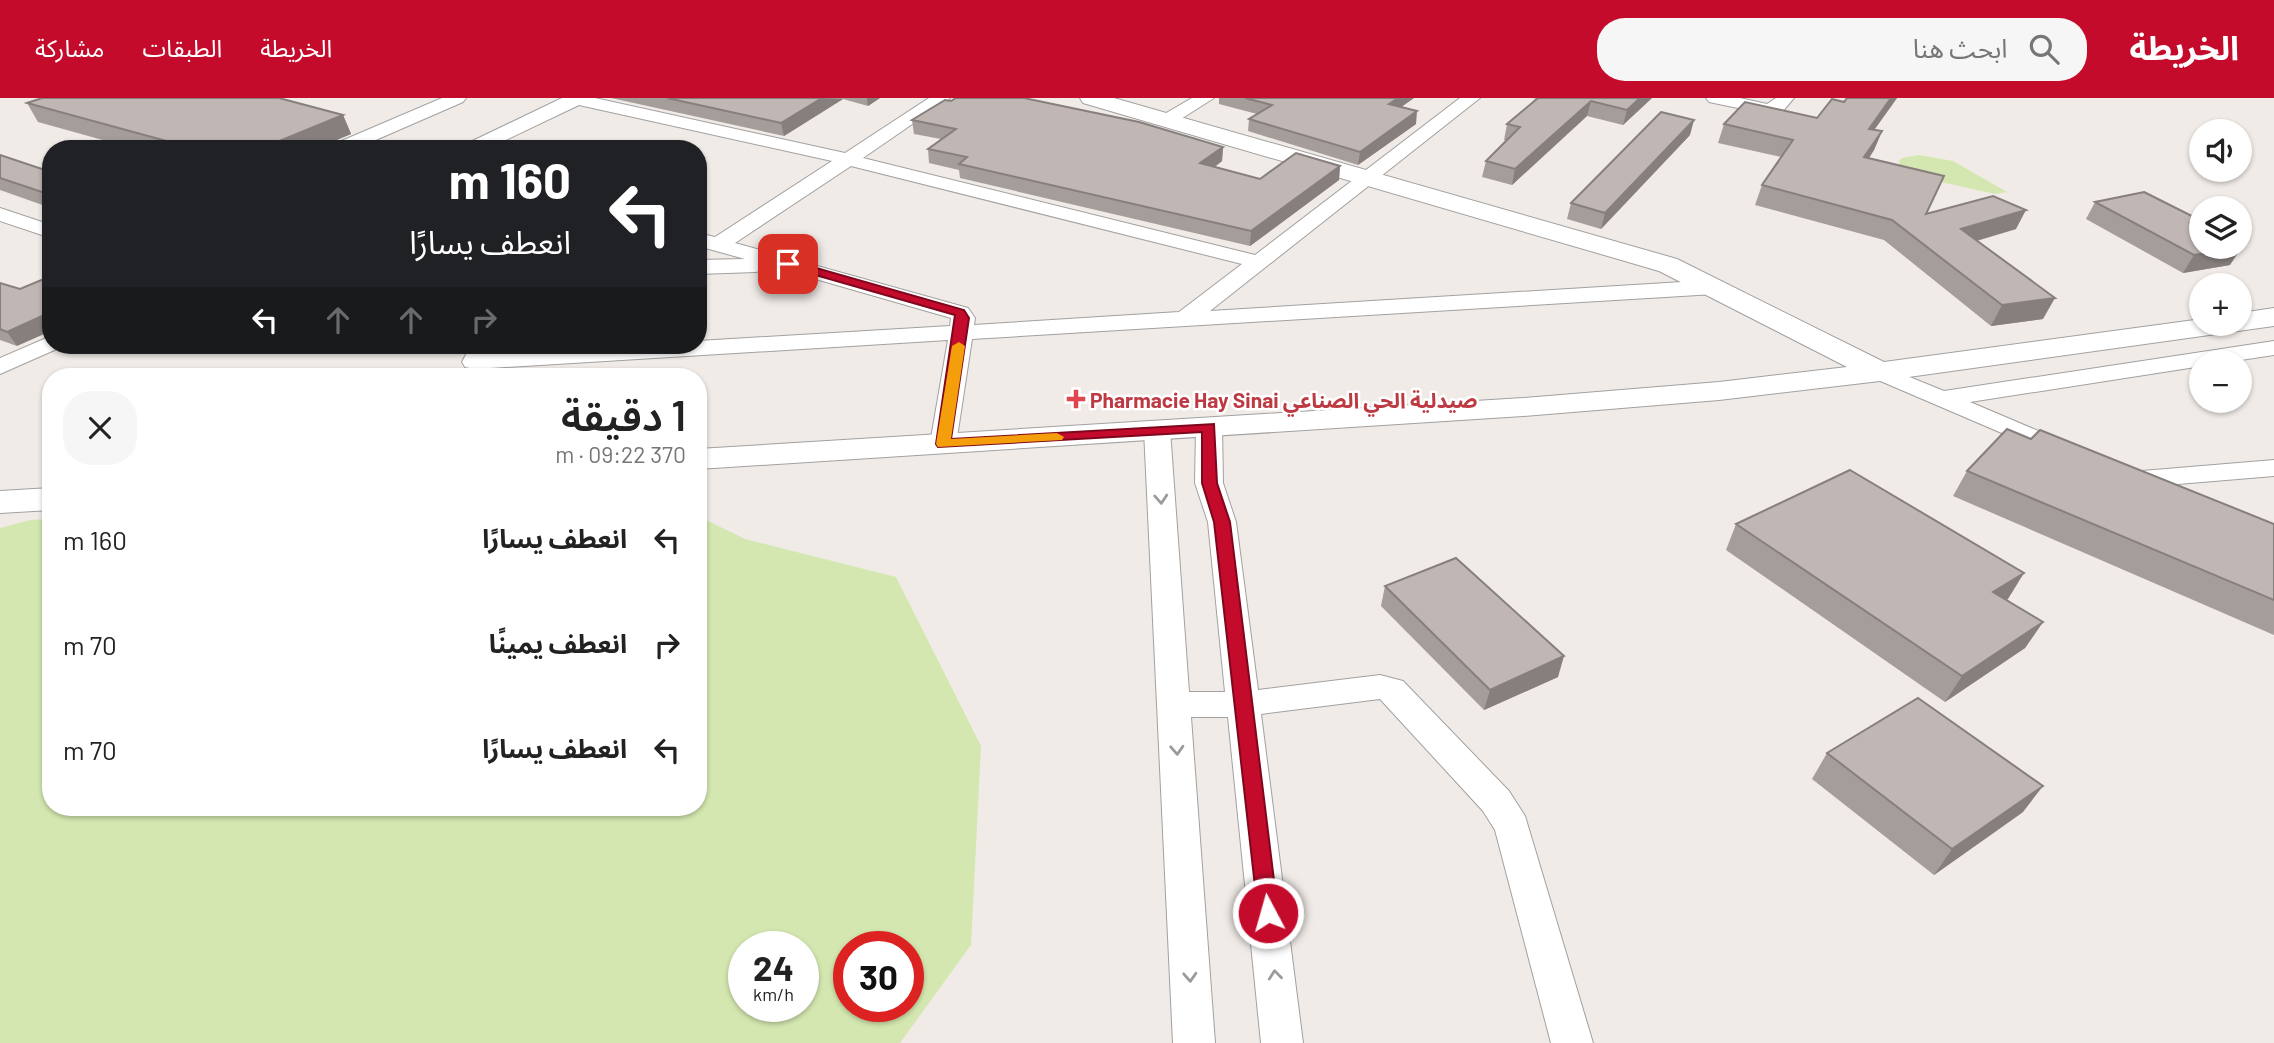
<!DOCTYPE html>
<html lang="ar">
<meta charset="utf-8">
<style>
:root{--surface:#fff;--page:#f6f6f6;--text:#222;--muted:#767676;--accent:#c40b2c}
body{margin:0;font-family:Barlow,"Noto Sans Arabic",sans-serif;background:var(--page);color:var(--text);direction:rtl;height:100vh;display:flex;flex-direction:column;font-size:26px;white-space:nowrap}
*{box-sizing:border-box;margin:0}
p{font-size:23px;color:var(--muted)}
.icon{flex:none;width:38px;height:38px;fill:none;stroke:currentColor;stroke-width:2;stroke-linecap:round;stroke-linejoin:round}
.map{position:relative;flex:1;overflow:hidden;direction:ltr}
.panel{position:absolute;left:42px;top:270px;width:665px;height:448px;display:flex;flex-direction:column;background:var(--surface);border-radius:28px;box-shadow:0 2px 5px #0004;direction:rtl}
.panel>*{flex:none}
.top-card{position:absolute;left:42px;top:42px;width:665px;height:214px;border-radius:28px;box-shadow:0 2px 5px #0004;direction:rtl;background:#202124;color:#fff;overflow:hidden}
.controls{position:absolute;left:2189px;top:21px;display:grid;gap:14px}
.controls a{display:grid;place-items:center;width:63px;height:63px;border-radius:50%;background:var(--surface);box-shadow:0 2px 5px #0004;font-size:35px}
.speed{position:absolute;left:728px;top:833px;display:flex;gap:14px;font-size:35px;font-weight:700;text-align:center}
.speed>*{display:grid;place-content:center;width:91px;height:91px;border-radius:50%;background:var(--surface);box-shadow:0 2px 5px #0004;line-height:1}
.speed small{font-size:18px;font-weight:400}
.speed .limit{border:10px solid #d22;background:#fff;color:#111}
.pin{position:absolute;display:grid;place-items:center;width:60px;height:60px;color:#fff;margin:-30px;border-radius:14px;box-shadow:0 4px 10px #0006}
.me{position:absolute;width:77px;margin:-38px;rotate:354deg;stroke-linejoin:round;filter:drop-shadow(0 0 5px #0008)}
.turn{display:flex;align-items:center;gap:24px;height:147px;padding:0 21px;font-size:32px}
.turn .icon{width:91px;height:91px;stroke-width:2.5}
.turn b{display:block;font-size:49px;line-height:60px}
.lanes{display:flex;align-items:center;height:66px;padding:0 21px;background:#0003;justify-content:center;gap:35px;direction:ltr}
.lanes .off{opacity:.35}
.round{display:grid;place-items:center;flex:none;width:74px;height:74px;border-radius:28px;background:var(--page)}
.head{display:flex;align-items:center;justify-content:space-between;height:119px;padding:0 21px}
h1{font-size:42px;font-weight:600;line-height:52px}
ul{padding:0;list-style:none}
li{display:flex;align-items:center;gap:21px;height:105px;padding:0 21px}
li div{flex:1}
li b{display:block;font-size:26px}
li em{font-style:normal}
header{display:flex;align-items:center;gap:42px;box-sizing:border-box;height:98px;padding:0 35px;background:var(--accent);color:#fff}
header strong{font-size:33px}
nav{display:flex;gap:38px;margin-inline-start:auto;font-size:24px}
.search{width:490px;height:63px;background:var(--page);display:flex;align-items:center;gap:18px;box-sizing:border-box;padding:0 24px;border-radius:28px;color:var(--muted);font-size:26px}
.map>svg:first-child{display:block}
.grass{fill:#d4e7b0;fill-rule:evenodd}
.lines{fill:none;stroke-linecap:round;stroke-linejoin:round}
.minor-casing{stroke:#a1a1a1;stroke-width:2}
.tertiary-casing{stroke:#a1a1a1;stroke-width:2}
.minor{fill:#fff;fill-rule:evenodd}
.tertiary{fill:#fff;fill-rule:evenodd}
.wall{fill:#a59d9a}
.shaded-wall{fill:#867f7d}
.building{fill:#c0b6b3;stroke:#867f7d;stroke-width:2}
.oneway{stroke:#9b9b9b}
.route{fill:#c40b2c;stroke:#7f071d;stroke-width:2}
.slow{fill:#f59e0b}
.health-dot{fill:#e0444e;stroke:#fff;stroke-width:2.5}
.labels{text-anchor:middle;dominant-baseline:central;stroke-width:5;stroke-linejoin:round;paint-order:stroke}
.health-label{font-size:21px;font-weight:bold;fill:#be3a42;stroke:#fff;text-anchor:start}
</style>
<header>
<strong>الخريطة</strong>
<div class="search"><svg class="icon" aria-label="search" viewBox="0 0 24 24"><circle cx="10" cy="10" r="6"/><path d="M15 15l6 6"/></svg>ابحث هنا</div>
<nav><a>الخريطة</a><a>الطبقات</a><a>مشاركة</a></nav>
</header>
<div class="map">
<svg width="2274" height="945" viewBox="0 0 2274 945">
<rect width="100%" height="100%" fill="#f0ebe7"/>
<g class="grass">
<polygon points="1919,57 1953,63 2007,94 1995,96 1923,80 1900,67 1899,63 1902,60"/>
<path d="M698 418 745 441 896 479 981 648 971 847 900 945H0V430L30 422 51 421V709H698ZM744 849H803V908H744ZM849 849H908V908H849Z"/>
</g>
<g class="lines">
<defs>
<g id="minor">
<polygon points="442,0 466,0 463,4 355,51 330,51 332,47"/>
<path d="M562 0H595L845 55 929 0H950L863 60 1255 157 1460 0H1480L1210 213 1715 182 1723 184 1726 189 1723 194 1715 196 972 241 956 346 952 352 943 354 934 352 930 346 948 242 474 271 465 269 462 264 471 247H495L490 256 640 247H698V243L950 228 951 220 767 167 764 172 756 174 698 176V162L745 161 698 148V135L715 139 832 63 579 7 487 51H462L464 47ZM851 68 1242 166 1179 214 974 227 975 220 968 210 735 145Z"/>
<polygon points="1192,0 1214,0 1173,26 1161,26 1158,22 1161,18"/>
<polygon points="1706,0 1740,0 1767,6 1776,0 1794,0 1783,13 1767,16 1709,4"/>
<polygon points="0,110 51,127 51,140 0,123"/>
<polygon points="51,238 51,247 62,247 59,250 0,276 0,260"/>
<polygon points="2274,243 2274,257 2228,264 2202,264 2202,268 1970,304 2076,349 2080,355 2076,361 2067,363 1871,279 1868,274 1871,269 1880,267 1944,293"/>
<polygon points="1209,321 1218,323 1222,329 1223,385 1236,424 1258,592 1380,577 1403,583 1509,693 1525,718 1593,945 1551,945 1495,732 1483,713 1380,601 1261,616 1303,945 1261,945 1228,619 1191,619 1215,945 1173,945 1144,332 1148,326 1157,324 1166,326 1170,332 1189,594 1225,594 1208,424 1195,385 1196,329 1200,323"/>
<polygon points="2274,362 2274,378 2130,390 2120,388 2116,382 2120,376 2130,374"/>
</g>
<g id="tertiary">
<polygon points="1080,0 1114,0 1677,161 1884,264 2202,221 2202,226 2240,226 2240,215 2274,210 2274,228 1880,283 1719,302 1523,318 698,371 698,351 1523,300 1719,284 1847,269 1659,173 1083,5"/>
<polygon points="51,390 51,412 0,415 0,393"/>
</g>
</defs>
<use href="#minor" class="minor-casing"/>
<use href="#tertiary" class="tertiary-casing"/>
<use href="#minor" class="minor"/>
<use href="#tertiary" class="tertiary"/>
</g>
<g class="wall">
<polygon points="611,0 880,0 868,8 843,1 784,38"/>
<polygon points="1219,0 1414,0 1401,9 1416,26 1358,67 1248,33 1249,21 1257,16 1219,6"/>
<polygon points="1532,0 1652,0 1623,27 1587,18 1512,87 1482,79 1486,63 1506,43 1504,42 1507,26 1537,1"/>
<polygon points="1847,0 1897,0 1874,32 1882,33 1874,52 1869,60 1927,115 2016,131 1977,143 2043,221 1991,228 1884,142 1755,107 1762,87 1781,59 1718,45 1724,26 1817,20 1844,4"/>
<polygon points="27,5 343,17 351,36 315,51 135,51 38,24"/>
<polygon points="912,22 1223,49 1222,63 1215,69 1260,81 1340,68 1339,82 1250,148 960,80 959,72 929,65 928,51 941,41 914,36"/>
<polygon points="1690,37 1601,131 1567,121 1571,105"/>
<polygon points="0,57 51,74 51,110 0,92"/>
<polygon points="2095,104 2198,129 2230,167 2183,175 2086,121"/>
<polygon points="0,185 17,248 0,242"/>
<polygon points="2031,341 2274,426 2274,537 1953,398 1967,373"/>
<polygon points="1736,426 2008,501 2006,502 2043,524 2025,550 1945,604 1726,452"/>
<polygon points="1385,488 1558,579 1484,612 1381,508"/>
<polygon points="1827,655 2023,714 1934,777 1812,681"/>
</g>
<g class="shaded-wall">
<polygon points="822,0 843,1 784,38 781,25"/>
<polygon points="867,0 880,0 868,8"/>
<polygon points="1398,0 1414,0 1387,19 1389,6"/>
<polygon points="1640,0 1652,0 1623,27 1627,12"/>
<polygon points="1891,0 1897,0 1862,49 1869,31"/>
<polygon points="1591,3 1587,18 1512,87 1515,71"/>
<polygon points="1417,13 1416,26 1358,67 1360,54"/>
<polygon points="343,17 351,36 315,51 260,51"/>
<polygon points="1694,22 1690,37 1601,131 1605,115"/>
<polygon points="1882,33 1874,52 1857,78 1864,59"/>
<polygon points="1223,49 1222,63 1200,79 1200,65"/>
<polygon points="1340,68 1339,82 1250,148 1251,133"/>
<polygon points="2026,112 2016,131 1951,150 1961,131"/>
<polygon points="2202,123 2191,141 2191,125"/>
<polygon points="2242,149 2230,167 2183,175 2194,157"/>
<polygon points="2055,200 2043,221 1991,228 2002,207"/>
<polygon points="51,214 51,233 17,248 7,234"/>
<polygon points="2024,475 2008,501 1976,520 1993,494"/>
<polygon points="2043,524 2025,550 1945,604 1962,578"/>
<polygon points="1564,558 1558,579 1484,612 1490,592"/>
<polygon points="2043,688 2023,714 1934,777 1952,751"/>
</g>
<g class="building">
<polygon points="42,0 279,0 343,17 260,51 172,51 181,47 27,5"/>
<polygon points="667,0 822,0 781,25"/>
<polygon points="956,0 1024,0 1139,24 1223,49 1200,65 1260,81 1296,55 1340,68 1251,133 959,66 967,59 928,51 956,31 912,22 945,2 951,3"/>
<polygon points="1245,0 1398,0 1389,6 1417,13 1360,54 1249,21 1272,7"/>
<polygon points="1538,0 1640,0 1627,12 1591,3 1515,71 1486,63 1520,29 1507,26"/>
<polygon points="1847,0 1891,0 1869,31 1882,33 1864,59 1944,78 1926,116 1993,98 2026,112 1961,131 2055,200 2002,207 1892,122 1762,87 1793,42 1724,26 1745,4 1817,20 1832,1 1844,4"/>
<polygon points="1661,14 1694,22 1605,115 1571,105"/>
<polygon points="0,57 51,74 51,97 0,80"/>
<polygon points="2144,94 2202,123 2191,125 2202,130 2202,149 2242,149 2194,157 2095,104"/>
<polygon points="51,178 51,214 7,234 0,231 0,185 20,191"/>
<polygon points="2007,331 2031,341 2040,332 2274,426 2274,502 1967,373"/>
<polygon points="1850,372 2024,475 1993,494 2043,524 1962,578 1736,426"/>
<polygon points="1456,460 1564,558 1490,592 1385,488"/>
<polygon points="1918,600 2043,688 1952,751 1827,655"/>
</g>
<defs><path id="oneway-chevron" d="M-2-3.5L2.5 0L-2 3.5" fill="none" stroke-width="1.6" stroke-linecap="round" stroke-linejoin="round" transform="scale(1.75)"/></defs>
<g class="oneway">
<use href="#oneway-chevron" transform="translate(1161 401) rotate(86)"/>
<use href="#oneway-chevron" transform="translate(1177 652) rotate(87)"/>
<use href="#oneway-chevron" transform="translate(1275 877) rotate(-96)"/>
<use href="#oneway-chevron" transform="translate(1190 879) rotate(87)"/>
</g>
<polygon class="route" points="788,162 964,212 969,220 951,341 1214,326 1217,385 1230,424 1278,815 1275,821 1268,824 1261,821 1258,815 1214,424 1202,385 1202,334 938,349 936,346 955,217 784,168 784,163"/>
<polygon class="slow" points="959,244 965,248 951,341 1057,335 1064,339 1062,342 938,349 936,346 952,248"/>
<path class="health-dot" d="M1072.5 290.5h7v7h7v7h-7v7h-7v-7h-7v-7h7z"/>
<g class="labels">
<g class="health-label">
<text x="1090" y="301">Pharmacie Hay Sinai صيدلية الحي الصناعي</text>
</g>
</g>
</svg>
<div class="controls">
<a><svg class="icon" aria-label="sound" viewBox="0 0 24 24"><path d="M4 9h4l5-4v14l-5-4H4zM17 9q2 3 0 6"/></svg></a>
<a><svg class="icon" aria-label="layers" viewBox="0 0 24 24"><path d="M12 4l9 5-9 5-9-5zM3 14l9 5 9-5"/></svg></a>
<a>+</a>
<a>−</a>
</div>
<div class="speed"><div>24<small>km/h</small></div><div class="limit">30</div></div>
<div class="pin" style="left:788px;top:166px;background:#d93025"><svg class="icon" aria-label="arrive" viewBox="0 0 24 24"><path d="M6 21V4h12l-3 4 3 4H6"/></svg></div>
<svg class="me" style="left:1268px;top:815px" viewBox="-20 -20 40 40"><circle r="17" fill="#c40b2c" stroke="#fff" stroke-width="3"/><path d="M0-11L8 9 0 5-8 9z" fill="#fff"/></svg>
<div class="top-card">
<div class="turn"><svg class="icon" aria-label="left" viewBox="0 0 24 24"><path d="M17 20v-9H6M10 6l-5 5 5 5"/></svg><div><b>160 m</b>انعطف يسارًا</div></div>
<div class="lanes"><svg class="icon" aria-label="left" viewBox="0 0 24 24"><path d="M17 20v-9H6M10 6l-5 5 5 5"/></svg><svg class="icon off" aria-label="ahead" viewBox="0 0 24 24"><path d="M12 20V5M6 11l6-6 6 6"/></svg><svg class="icon off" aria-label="ahead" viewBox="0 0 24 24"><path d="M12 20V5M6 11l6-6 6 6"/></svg><svg class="icon off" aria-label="right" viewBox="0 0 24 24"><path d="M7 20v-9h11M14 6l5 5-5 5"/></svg></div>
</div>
<section class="panel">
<div class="head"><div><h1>1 دقيقة</h1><p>370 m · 09:22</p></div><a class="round"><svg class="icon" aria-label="close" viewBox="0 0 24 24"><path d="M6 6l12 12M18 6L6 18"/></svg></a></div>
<ul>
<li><svg class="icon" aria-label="left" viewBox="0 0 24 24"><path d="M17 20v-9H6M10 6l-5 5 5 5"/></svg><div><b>انعطف يسارًا</b></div><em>160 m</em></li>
<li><svg class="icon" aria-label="right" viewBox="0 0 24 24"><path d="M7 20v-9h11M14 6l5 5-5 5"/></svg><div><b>انعطف يمينًا</b></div><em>70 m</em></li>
<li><svg class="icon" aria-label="left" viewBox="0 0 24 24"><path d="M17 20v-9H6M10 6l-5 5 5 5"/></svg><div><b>انعطف يسارًا</b></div><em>70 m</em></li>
</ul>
</section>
</div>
